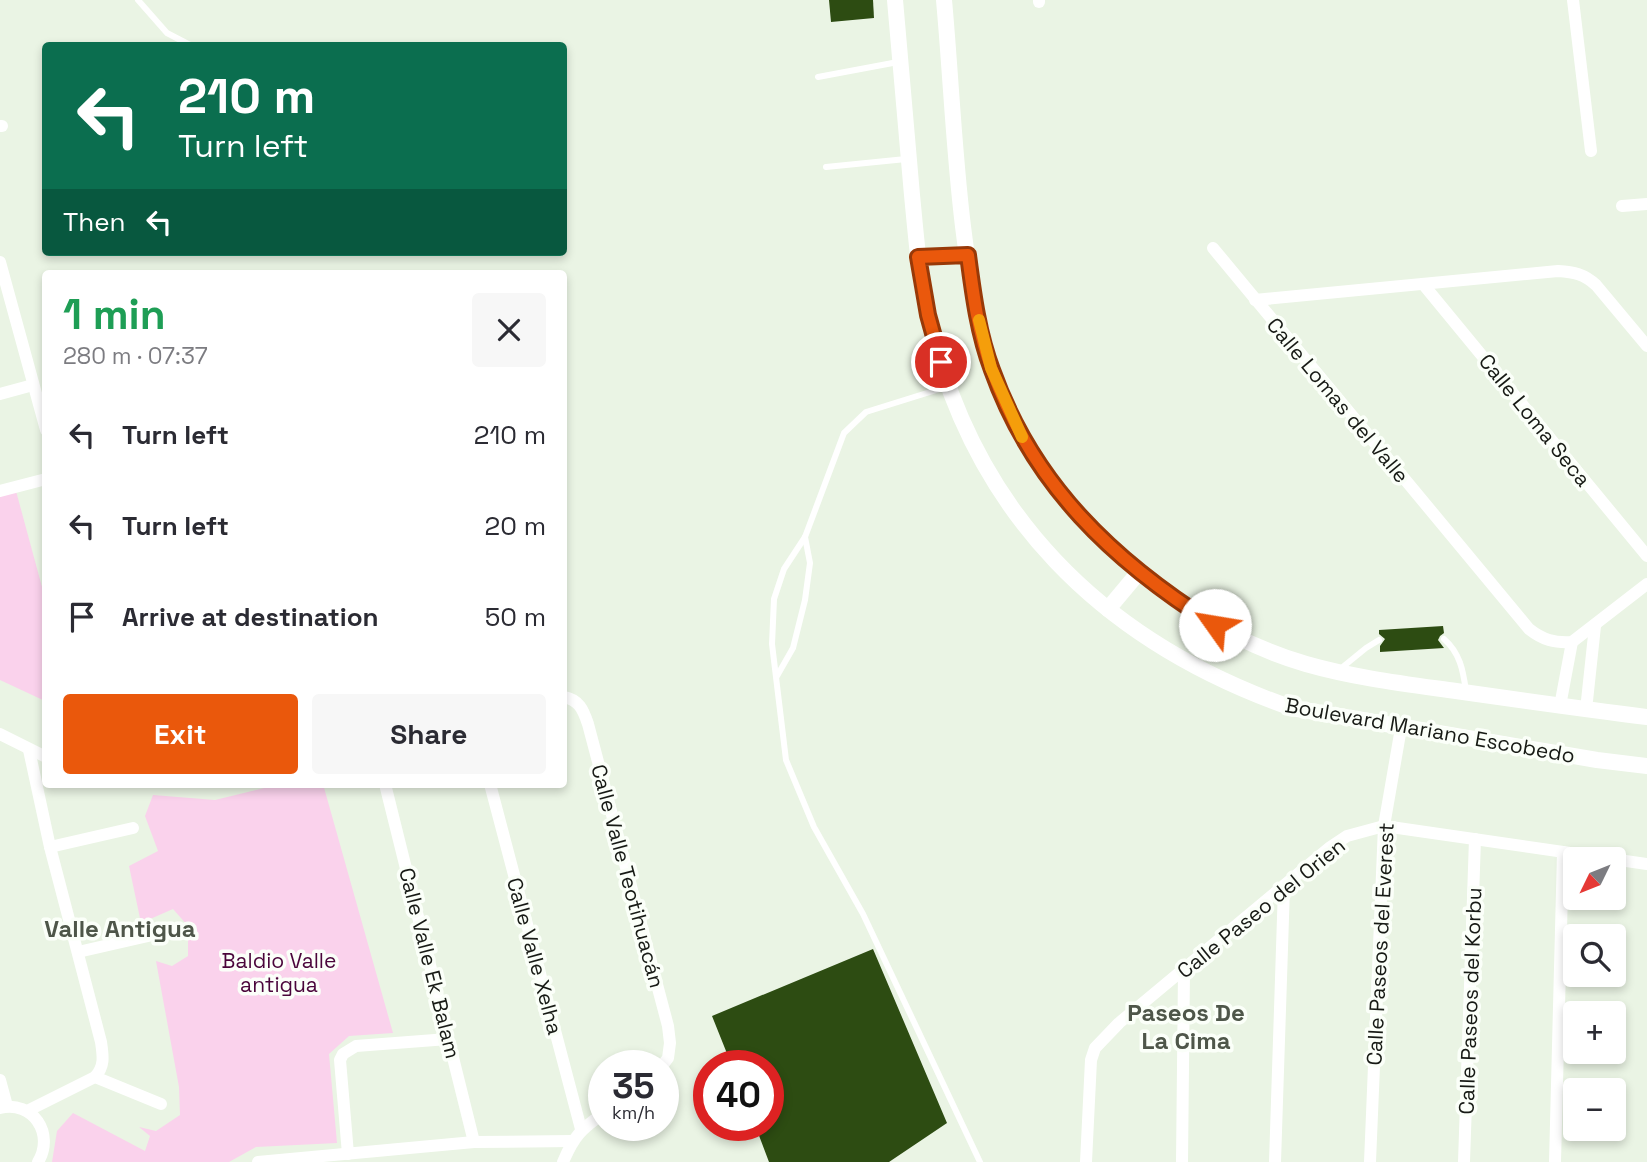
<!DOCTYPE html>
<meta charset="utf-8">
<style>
:root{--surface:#fff;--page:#f7f7f7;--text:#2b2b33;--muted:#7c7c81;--accent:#ea580c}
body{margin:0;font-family:"Space Grotesk",sans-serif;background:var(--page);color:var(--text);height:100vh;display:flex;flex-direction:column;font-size:26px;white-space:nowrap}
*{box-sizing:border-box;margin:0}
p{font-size:23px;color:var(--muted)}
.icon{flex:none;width:38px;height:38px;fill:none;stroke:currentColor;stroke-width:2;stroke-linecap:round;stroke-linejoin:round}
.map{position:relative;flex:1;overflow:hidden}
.panel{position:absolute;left:42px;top:270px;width:525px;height:518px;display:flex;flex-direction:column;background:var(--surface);border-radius:7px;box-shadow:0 4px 10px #0003}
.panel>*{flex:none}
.banner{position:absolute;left:42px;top:42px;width:525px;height:214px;border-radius:7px;box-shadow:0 4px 10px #0003;background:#0b6e4f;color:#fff;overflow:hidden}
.needle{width:46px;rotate:227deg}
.tools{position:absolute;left:1563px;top:847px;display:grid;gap:14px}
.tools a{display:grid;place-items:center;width:63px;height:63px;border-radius:7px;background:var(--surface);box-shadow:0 4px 10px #0003;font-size:35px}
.speed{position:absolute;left:588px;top:1050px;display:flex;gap:14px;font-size:35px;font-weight:700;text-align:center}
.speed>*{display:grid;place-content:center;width:91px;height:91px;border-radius:50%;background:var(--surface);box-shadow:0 4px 10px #0003;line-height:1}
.speed small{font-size:18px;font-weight:400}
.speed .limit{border:10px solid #d22;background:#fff;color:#111}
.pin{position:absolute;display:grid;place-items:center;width:60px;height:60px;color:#fff;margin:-30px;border:4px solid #fff;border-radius:50%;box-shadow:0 2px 7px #0007}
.me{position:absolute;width:77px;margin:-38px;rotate:302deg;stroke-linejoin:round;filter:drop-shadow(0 0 5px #0008)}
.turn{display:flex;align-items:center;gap:24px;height:147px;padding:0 21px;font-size:32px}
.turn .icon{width:91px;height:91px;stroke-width:2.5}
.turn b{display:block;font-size:49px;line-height:60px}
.then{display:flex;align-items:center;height:66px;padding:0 21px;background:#0003;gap:14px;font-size:26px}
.round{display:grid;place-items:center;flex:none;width:74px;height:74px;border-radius:7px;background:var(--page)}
.overview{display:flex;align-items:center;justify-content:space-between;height:119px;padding:0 21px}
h1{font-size:42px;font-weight:700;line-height:52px;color:#1e9e55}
.primary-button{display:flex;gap:14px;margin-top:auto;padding:14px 21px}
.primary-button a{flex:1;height:80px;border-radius:7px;background:var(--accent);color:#fff;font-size:28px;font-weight:700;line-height:80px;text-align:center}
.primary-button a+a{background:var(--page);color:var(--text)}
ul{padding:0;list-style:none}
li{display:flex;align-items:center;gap:21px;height:91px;padding:0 21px}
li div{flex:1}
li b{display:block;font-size:26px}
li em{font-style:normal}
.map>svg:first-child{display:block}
.green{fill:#fad2ec}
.building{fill:#2d4c12}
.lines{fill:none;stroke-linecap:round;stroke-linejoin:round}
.service{stroke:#fff;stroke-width:6}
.minor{stroke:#fff;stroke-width:12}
.tertiary{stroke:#fff;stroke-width:16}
.route-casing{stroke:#983908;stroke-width:18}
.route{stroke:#ea580c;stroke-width:12}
.slow{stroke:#f59e0b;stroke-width:12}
.labels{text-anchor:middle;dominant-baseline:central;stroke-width:7;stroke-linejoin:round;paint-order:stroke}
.street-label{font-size:21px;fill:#171a15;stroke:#fbfff9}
.park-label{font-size:21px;fill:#4a053b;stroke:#fbfff9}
.quarter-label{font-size:24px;font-weight:bold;fill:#4e5649;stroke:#fbfff9}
</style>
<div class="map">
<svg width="1647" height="1162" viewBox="0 0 1647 1162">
<rect width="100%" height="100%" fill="#eaf4e4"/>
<g class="green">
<polygon points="16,491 45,598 45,701 0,680 0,496"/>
<polygon points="281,784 323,784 393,1033 349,1036 329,1054 337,1143 256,1147 229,1162 52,1162 57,1131 73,1113 145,1151 150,1136 139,1127 156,1131 180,1115 179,1087 156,961 172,966 188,956 188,926 173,909 141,923 129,866 158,851 145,816 153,795 215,800"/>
</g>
<g class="building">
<polygon points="829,0 873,0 874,18 831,22"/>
<polygon points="1443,626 1444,633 1440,636 1438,640 1444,648 1380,652 1380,646 1385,639 1379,634 1379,630"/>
<polygon points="873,949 947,1123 889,1162 769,1162 755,1125 768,1125 768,1066 732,1066 712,1016"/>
</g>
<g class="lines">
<g class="service">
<polyline points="138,0 167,33 192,46"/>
<polyline points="818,77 898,62"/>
<polyline points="826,167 906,159"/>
<polyline points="946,387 866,412 844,433 805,537 784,569 774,599 772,644 786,760 814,827 863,914 980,1162"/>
<path d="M1444 639C1460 653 1463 670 1466 691"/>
<polyline points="1339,670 1366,648 1379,640"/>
<polyline points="777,676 793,648 805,600 810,563 805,537"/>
</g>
<g class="minor">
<polyline points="1573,0 1591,151"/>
<polyline points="1039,2 1039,0"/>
<polyline points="0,126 2,126"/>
<polyline points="1622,206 1647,204"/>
<path d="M1213 248 1529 629C1543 640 1554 643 1572 642L1647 584"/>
<polyline points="0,262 46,430"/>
<polyline points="1423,284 1647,556"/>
<path d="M1255 300 1558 271C1574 272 1584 274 1596 285L1647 346"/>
<polyline points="0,394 33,385"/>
<polyline points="0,491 46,479"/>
<path d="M564 697C579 700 583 709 588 724L668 1026 670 1043 668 1058 662 1066"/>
<polyline points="1560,706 1572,642"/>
<polyline points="1586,710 1595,626"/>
<polyline points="0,734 46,757"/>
<polyline points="385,784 474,1142"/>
<polyline points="490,784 581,1129"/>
<polyline points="50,847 133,828"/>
<polyline points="78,952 170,931"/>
<polyline points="95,1077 161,1104"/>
<polyline points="0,1080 7,1106"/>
<path d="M0 1108C33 1100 55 1134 38 1162"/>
<path d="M27 1111 95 1077C105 1066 103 1056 101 1042L50 847 29 750"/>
<polyline points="348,1154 340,1060 343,1054 356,1046 448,1039"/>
<polyline points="258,1162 474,1142 572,1141"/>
<path d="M563 1162C574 1136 581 1129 604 1113"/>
<polyline points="1086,1162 1091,1060 1095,1048 1119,1023 1329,848 1347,836 1384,826 1647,864"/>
<polyline points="1182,1162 1184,971"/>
<polyline points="1275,1162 1284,887"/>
<polyline points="1370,1162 1384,826 1401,728"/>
<polyline points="1464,1162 1475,839"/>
<polyline points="1555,1162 1563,852"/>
</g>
<g class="tertiary">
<path d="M895 0C901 65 906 130 912 195 916 236 919 277 928 316 973 514 1103 642 1292 708L1597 760 1647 766"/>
<path d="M944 0C955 121 956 247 990 365 1009 428 1049 486 1095 532 1153 590 1226 641 1306 664 1355 678 1406 684 1456 691 1519 700 1583 709 1647 717"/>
<polyline points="918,257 968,255"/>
<polyline points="1108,609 1139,572"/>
</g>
</g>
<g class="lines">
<defs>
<path id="route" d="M941 362 928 315 918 257 968 255C973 293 978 333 992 370 1033 485 1113 561 1215 625"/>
</defs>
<use href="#route" class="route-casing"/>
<use href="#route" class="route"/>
<polyline class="slow" points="979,320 991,368 1022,437"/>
</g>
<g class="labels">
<g class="street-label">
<text transform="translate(1338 400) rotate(50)">Calle Lomas del Valle</text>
<text transform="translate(1535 420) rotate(51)">Calle Loma Seca</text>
<text transform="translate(1430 730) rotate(10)">Boulevard Mariano Escobedo</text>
<text transform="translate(628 876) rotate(75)">Calle Valle Teotihuacán</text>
<text transform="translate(1261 908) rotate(-39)">Calle Paseo del Orien</text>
<text transform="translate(1380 944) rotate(-87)">Calle Paseos del Everest</text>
<text transform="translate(535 956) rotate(75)">Calle Valle Xelha</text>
<text transform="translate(430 963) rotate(76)">Calle Valle Ek Balam</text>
<text transform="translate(1470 1001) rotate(-88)">Calle Paseos del Korbu</text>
</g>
<g class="park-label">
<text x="279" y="960">Baldio Valle<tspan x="279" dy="24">antigua</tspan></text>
</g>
<g class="quarter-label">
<text x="120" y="928">Valle Antigua</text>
<text x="1186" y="1012">Paseos De<tspan x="1186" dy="28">La Cima</tspan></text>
</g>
</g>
</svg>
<div class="tools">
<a><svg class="needle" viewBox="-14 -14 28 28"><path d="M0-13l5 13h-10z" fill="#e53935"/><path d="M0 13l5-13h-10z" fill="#7c7c81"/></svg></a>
<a><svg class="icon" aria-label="search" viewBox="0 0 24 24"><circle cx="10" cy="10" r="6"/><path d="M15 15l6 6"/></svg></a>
<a>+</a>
<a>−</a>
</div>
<div class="speed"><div>35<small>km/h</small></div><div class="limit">40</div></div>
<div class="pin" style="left:941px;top:362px;background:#d93025"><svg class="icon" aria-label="arrive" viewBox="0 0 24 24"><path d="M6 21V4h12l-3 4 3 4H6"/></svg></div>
<svg class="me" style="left:1215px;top:625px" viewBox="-20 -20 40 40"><circle r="19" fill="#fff"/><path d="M0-13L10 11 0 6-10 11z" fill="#ea580c"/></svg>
<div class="banner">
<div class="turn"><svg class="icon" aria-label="left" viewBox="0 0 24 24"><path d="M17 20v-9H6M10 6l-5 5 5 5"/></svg><div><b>210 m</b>Turn left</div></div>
<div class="then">Then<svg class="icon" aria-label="left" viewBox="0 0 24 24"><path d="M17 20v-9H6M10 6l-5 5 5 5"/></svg></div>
</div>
<section class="panel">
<div class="overview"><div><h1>1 min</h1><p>280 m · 07:37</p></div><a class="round"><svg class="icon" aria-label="close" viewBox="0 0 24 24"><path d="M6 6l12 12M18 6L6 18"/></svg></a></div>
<ul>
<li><svg class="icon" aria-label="left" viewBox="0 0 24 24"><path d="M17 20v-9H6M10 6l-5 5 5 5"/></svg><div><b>Turn left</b></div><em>210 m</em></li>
<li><svg class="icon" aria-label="left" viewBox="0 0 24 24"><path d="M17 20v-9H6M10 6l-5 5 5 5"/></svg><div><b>Turn left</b></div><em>20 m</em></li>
<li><svg class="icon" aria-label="arrive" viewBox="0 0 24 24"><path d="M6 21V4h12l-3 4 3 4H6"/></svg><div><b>Arrive at destination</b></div><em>50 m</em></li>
</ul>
<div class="primary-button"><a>Exit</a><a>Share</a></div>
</section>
</div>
